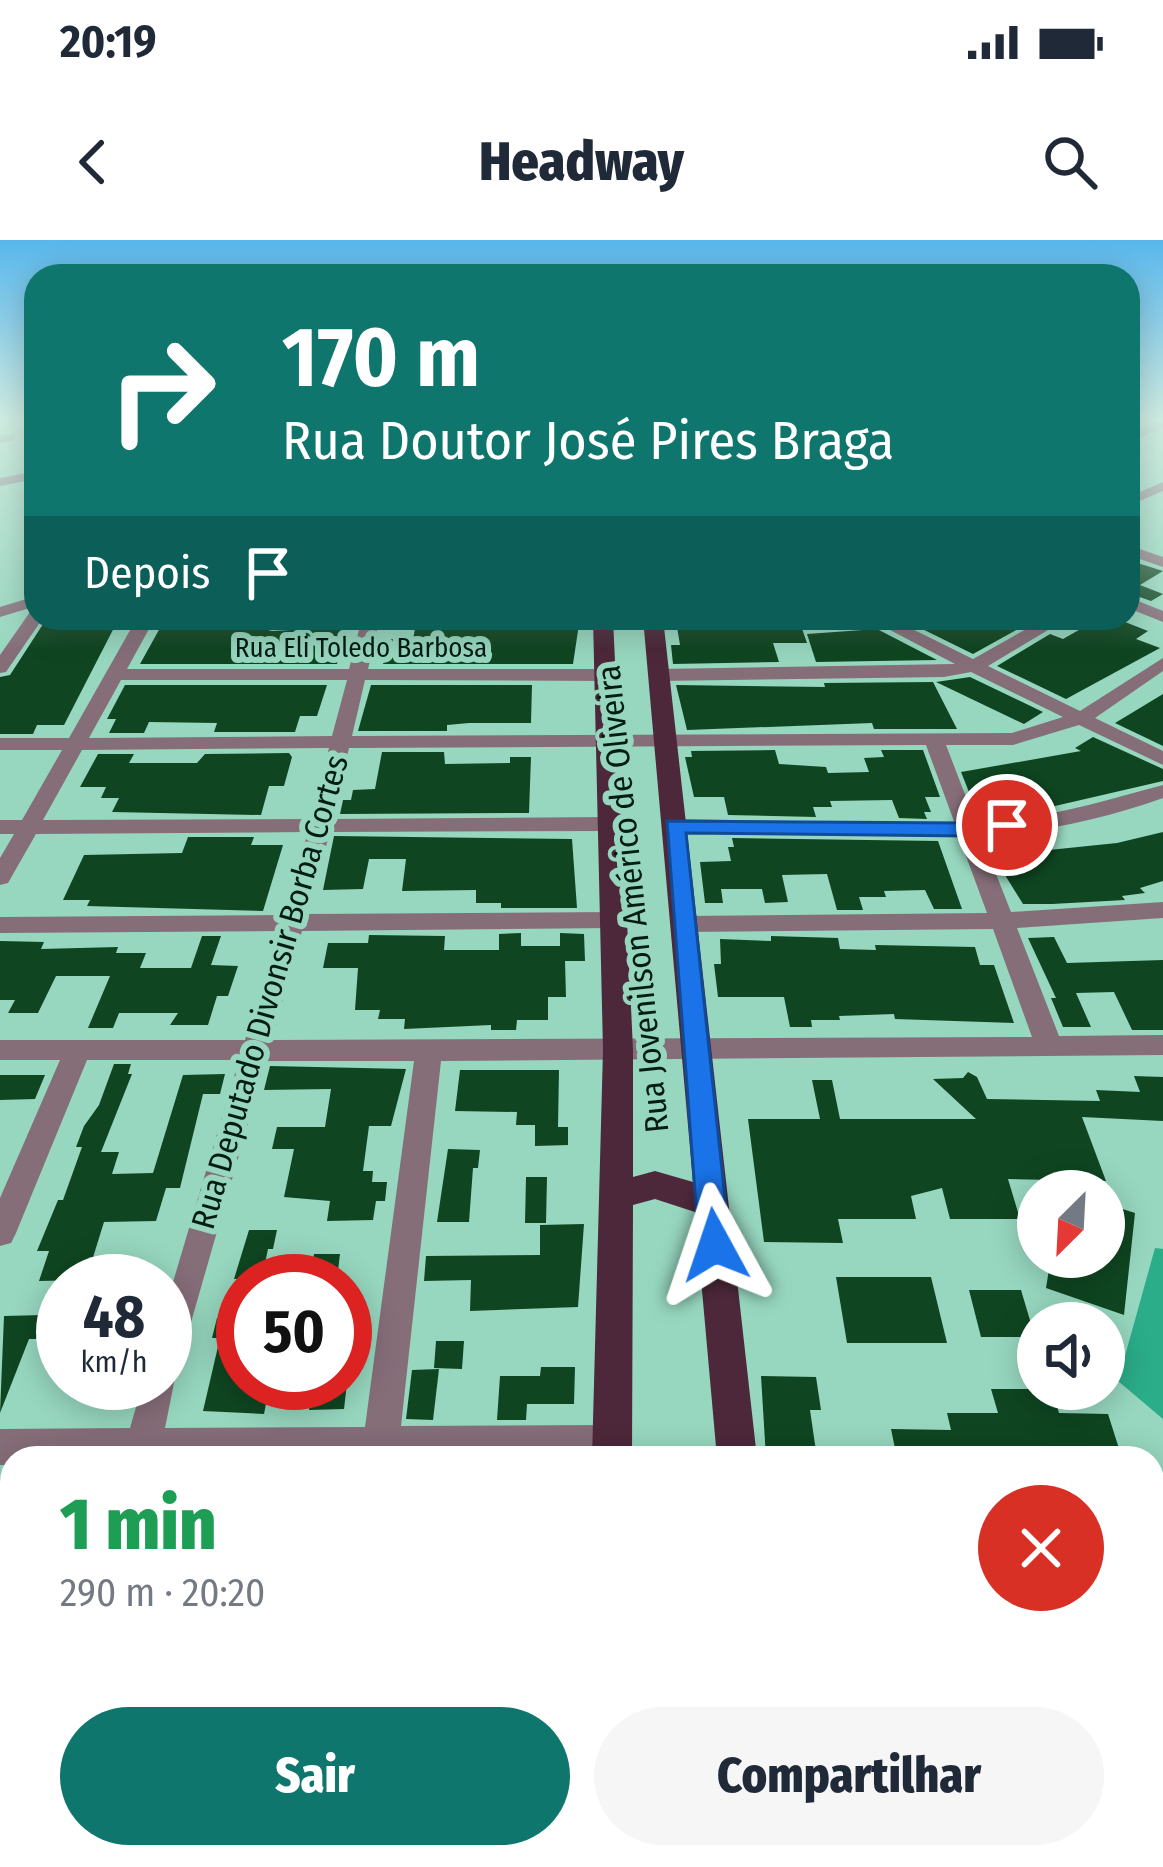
<!DOCTYPE html>
<html lang="pt">
<meta charset="utf-8">
<style>
:root{--surface:#fff;--page:#f6f6f7;--text:#1f2937;--muted:#747a83;--accent:#0f766e}
body{margin:0;font-family:"Fira Sans Condensed",sans-serif;background:var(--page);color:var(--text);height:100vh;display:flex;flex-direction:column;font-size:45px;white-space:nowrap}
*{box-sizing:border-box;margin:0}
p{font-size:39px;color:var(--muted)}
.icon{flex:none;width:66px;height:66px;fill:none;stroke:currentColor;stroke-width:2;stroke-linecap:round;stroke-linejoin:round}
.map{position:relative;flex:1;overflow:hidden}
.panel{position:absolute;left:0px;top:1206px;width:1164px;height:423px;display:flex;flex-direction:column;background:var(--surface);border-radius:36px 36px 0 0;box-shadow:0 6px 30px #0003}
.panel>*{flex:none}
.hud{position:absolute;left:24px;top:24px;width:1116px;height:366px;border-radius:36px;box-shadow:0 6px 30px #0003;background:#0f766e;color:#fff;overflow:hidden}
.needle{width:78px;rotate:204deg}
.buttons{position:absolute;left:1017px;top:930px;display:grid;gap:24px}
.buttons a{display:grid;place-items:center;width:108px;height:108px;border-radius:50%;background:var(--surface);box-shadow:0 6px 30px #0003;font-size:60px}
.speed{position:absolute;left:36px;top:1014px;display:flex;gap:24px;font-size:60px;font-weight:700;text-align:center}
.speed>*{display:grid;place-content:center;width:156px;height:156px;border-radius:50%;background:var(--surface);box-shadow:0 6px 30px #0003;line-height:1}
.speed small{font-size:30px;font-weight:400}
.speed .limit{border:18px solid #d22;background:#fff;color:#111}
.pin{position:absolute;display:grid;place-items:center;width:102px;height:102px;color:#fff;margin:-51px;border:6px solid #fff;border-radius:50%;box-shadow:0 3px 12px #0007}
.me{position:absolute;width:132px;margin:-66px;rotate:355deg;stroke-linejoin:round;filter:drop-shadow(0 0 9px #0008)}
.turn{display:flex;align-items:center;gap:42px;height:252px;padding:0 60px;font-size:54px}
.turn .icon{width:156px;height:156px;stroke-width:2.5}
.turn b{display:block;font-size:84px;line-height:102px}
.then{display:flex;align-items:center;height:114px;padding:0 60px;background:#0003;gap:24px;font-size:45px}
.round{display:grid;place-items:center;flex:none;width:126px;height:126px;border-radius:63px;background:var(--page)}
.headline{display:flex;align-items:center;justify-content:space-between;height:204px;padding:0 60px}
h1{font-size:72px;font-weight:800;line-height:90px;color:#1e9e55}
.cta{display:flex;gap:24px;margin-top:auto;padding:24px 60px}
.cta a{flex:1;height:138px;border-radius:72px;background:var(--accent);color:#fff;font-size:48px;font-weight:800;line-height:138px;text-align:center}
.cta a+a{background:var(--page);color:var(--text)}
.status{display:flex;justify-content:space-between;align-items:center;height:84px;padding:0 60px;background:var(--surface);direction:ltr}
.status svg{height:33px;fill:currentColor}
header{display:flex;justify-content:space-between;align-items:center;height:156px;padding:0 60px;background:var(--surface);font-size:54px;font-weight:800}
.map>svg:first-child{display:block}
.green{fill:#2bad89}
.building{fill:#0f4621}
.lines{fill:none;stroke-linecap:round;stroke-linejoin:round}
.minor{fill:#866e79;fill-rule:evenodd}
.major{fill:#4d283a;fill-rule:evenodd}
.route{fill:#1a73e8;stroke:#114b97;stroke-width:3}
.labels{text-anchor:middle;dominant-baseline:central;stroke-width:12;stroke-linejoin:round;paint-order:stroke}
.far-street-label{font-size:27px;fill:#031d15;stroke:#97d7bf}
.street-label{font-size:33px;fill:#031d15;stroke:#97d7bf}
</style>
<div class="status"><b>20:19</b><svg viewBox="0 0 49 12"><path d="M0 12V9h3v3zM5 12V6h3v6zM10 12V3h3v9zM15 12V0h3v12zM26 1h20v11H26zM47 4h2v5h-2z"/></svg></div>
<header><svg class="icon" aria-label="back" viewBox="0 0 24 24"><path d="M15 5l-7 7 7 7"/></svg>Headway<svg class="icon" aria-label="search" viewBox="0 0 24 24"><circle cx="10" cy="10" r="6"/><path d="M15 15l6 6"/></svg></header>
<div class="map">
<svg width="1163" height="1627" viewBox="0 0 1163 1627">
<rect width="100%" height="100%" fill="#97d7bf"/>
<polygon class="green" points="1155,1008 1163,1009 1163,1179 1118,1141"/>
<g class="building">
<polygon points="1128,320 1163,331 1140,345 1163,354 1151,361 1128,353"/>
<polygon points="47,378 119,378 64,485 37,485 33,494 0,494 0,437 10,435"/>
<polygon points="927,378 951,388 973,378 1013,378 1027,384 973,414 904,380"/>
<polygon points="1100,378 1115,378 1148,391 1136,399 1160,408 1066,459 997,426 1050,394 1063,399"/>
<polygon points="800,383 807,403 773,403 779,422 673,424 671,405 680,405 677,387"/>
<polygon points="552,384 579,384 573,424 383,424 389,399 413,399 415,389"/>
<polygon points="252,386 272,391 347,387 337,424 140,424 160,388"/>
<polygon points="877,389 937,420 816,422 807,394"/>
<polygon points="970,437 1043,472 1024,484 936,442"/>
<polygon points="933,442 957,489 874,489 872,483 687,490 676,445 825,447 824,443"/>
<polygon points="125,445 327,445 317,476 300,476 295,492 214,492 217,483 149,482 144,493 109,493 116,479 107,479"/>
<polygon points="371,445 532,445 531,483 469,483 447,485 447,491 358,491"/>
<polygon points="1163,454 1163,506 1115,483 1130,474"/>
<polygon points="1093,497 1163,529 1163,541 1042,569 1030,554 971,557 961,532 1081,511 1075,508"/>
<polygon points="775,510 779,524 826,527 828,533 869,532 864,518 884,517 881,510 923,510 940,557 925,557 931,572 924,572 927,579 899,578 892,560 830,561 832,567 813,567 816,577 728,575 724,557 694,557 685,517 692,517 691,511"/>
<polygon points="382,512 444,512 445,524 510,523 510,517 531,517 529,573 340,574 343,560 351,560 353,550 375,549"/>
<polygon points="289,513 292,517 284,546 269,546 261,575 112,572 119,558 101,558 106,547 80,547 98,514 134,514 129,523 197,523 205,514"/>
<polygon points="1163,592 1163,641 1140,648 1145,653 1122,656 1125,660 1052,664 1023,664 995,619 1000,618 990,601 1016,600 1021,609 1049,610 1117,603"/>
<polygon points="334,596 572,599 577,668 501,668 501,663 476,663 476,650 402,651 406,619 369,619 363,649 323,650"/>
<polygon points="188,597 254,597 251,605 283,605 263,671 87,666 90,660 63,660 84,615 182,613"/>
<polygon points="732,598 938,601 962,669 934,669 925,650 884,651 886,657 859,657 863,670 837,670 827,634 782,635 788,662 765,663 762,649 721,649 723,663 705,663 700,622 731,621 728,607 734,607"/>
<polygon points="521,693 521,706 560,706 560,693 584,694 585,721 565,721 566,757 548,757 548,780 517,780 516,790 491,790 491,785 404,789 405,779 378,779 380,770 355,770 358,728 323,728 328,703 368,703 369,695 445,696 444,710 499,710 499,694"/>
<polygon points="202,696 221,696 211,725 238,726 228,756 217,756 208,785 170,785 178,773 119,773 113,788 88,788 110,736 56,736 38,773 8,773 15,760 0,760 0,701 44,702 41,709 118,707 116,713 146,713 140,728 191,728"/>
<polygon points="771,696 838,698 840,709 876,710 875,705 975,707 980,725 994,725 1014,783 895,779 894,774 839,776 840,780 811,780 812,787 790,787 784,757 718,757 714,724 721,724 720,699 771,701"/>
<polygon points="1054,697 1067,723 1163,720 1163,790 1132,790 1114,752 1076,753 1091,787 1063,787 1051,758 1056,758 1028,698"/>
<polygon points="114,824 131,824 128,834 132,834 101,912 119,912 112,934 153,933 183,835 225,834 220,854 203,854 180,948 166,948 156,981 104,982 86,1040 39,1041 49,1011 37,1011 58,960 63,960 82,907 76,907 84,886 99,865"/>
<polygon points="270,826 406,829 391,886 369,886 363,931 373,931 372,942 387,942 385,961 376,961 373,980 327,981 330,961 284,957 294,909 272,909 277,887 325,887 331,849 264,850"/>
<polygon points="460,830 559,830 558,887 568,887 568,905 535,906 535,885 516,885 517,872 455,871"/>
<polygon points="968,832 977,837 987,859 1100,861 1096,850 1140,852 1134,836 1163,837 1163,881 1082,877 1106,941 1008,939 1020,979 950,979 942,948 911,956 916,979 838,979 843,1003 764,1002 748,879 820,879 812,840 832,840 840,879 976,879 933,839 963,838"/>
<polygon points="0,835 45,835 35,859 0,860"/>
<polygon points="448,909 480,910 478,928 473,928 469,982 437,982"/>
<polygon points="526,937 547,937 546,983 525,983"/>
<polygon points="1104,963 1135,973 1124,1075 1046,1048 1051,1017 1104,1017"/>
<polygon points="584,984 578,1067 470,1071 471,1040 424,1041 426,1016 540,1015 540,985"/>
<polygon points="249,990 277,990 273,1009 268,1009 262,1038 234,1039"/>
<polygon points="314,1014 340,1014 337,1039 310,1039"/>
<polygon points="836,1037 931,1037 947,1103 847,1103"/>
<polygon points="969,1050 1021,1050 1035,1097 981,1097"/>
<polygon points="44,1075 36,1099 29,1099 0,1173 4,1076"/>
<polygon points="217,1078 243,1078 243,1143 270,1143 264,1174 203,1171 220,1098 212,1098"/>
<polygon points="436,1101 464,1101 462,1129 434,1128"/>
<polygon points="541,1127 575,1127 574,1164 527,1164 526,1180 497,1180 500,1136 540,1136"/>
<polygon points="439,1129 433,1180 406,1179 412,1130"/>
<polygon points="761,1136 816,1137 821,1170 810,1170 817,1218 766,1218"/>
<polygon points="313,1143 347,1143 344,1169 309,1170"/>
<polygon points="991,1149 1052,1149 1059,1173 1108,1174 1122,1218 897,1218 891,1189 951,1190 947,1173 998,1173"/>
</g>
<g class="lines">
<g class="minor">
<polygon points="1154,182 1163,182 1163,188 1128,203 1128,194"/>
<polygon points="15,194 15,200 0,203 0,195"/>
<polygon points="36,231 36,239 0,246 0,238"/>
<polygon points="1163,242 1163,251 1128,266 1128,257"/>
<polygon points="1128,305 1163,317 1163,327 1128,315"/>
<polygon points="36,356 36,366 0,377 0,367"/>
<polygon points="1128,357 1163,371 1163,382 1128,368"/>
<polygon points="36,371 36,378 43,378 6,432 0,433 0,415 30,372"/>
<path d="M137 378H155L127 429H349L362 378H380L368 429H607L616 435 607 441 365 440 352 496 1012 493 1063 477 971 432 944 437 659 441 650 435 659 429 955 424 867 378H890L973 419 1046 378H1068L988 426 1080 471 1163 418V431L1095 478 1163 511V525L1079 485 1013 505H946L976 583C1042 580 1100 562 1163 545V558C1104 579 1044 592 981 596L1011 672 1163 662V678L1017 688 1059 796 1163 795V815L441 821 401 1186 612 1185 625 1190 630 1203 625 1216 12 1218V1225H0V1189L130 1188 143 1143H165V1069L239 820H87L16 993 11 1003 0 1006V958L60 820H0V800H245L278 691 0 693V677L283 675 308 592 36 594 8 643 0 645V618L14 594H0V580H22L62 510H0V498H69ZM121 440H347L332 496 89 498ZM926 505 955 584 675 579 664 586 675 593 959 597 987 673 685 676 673 684 685 692 993 689 1032 797 272 800 302 691 614 688 626 680 614 672 307 674 330 592 611 591 622 584 611 577 333 579 349 508ZM329 508 311 579 43 580 82 510ZM266 821H414L365 1187 165 1188 175 1138Z"/>
<polygon points="12,1608 12,1617 54,1617 52,1627 6,1627"/>
<polygon points="303,1617 349,1617 347,1627 301,1627"/>
<polygon points="1016,1617 1067,1617 1071,1627 1021,1627"/>
</g>
<g class="major">
<polygon points="593,378 613,378 633,810 633,937 655,931 693,942 643,378 663,378 757,1218 717,1218 695,972 655,959 633,965 632,1218 592,1218 603,810"/>
<rect x="598" y="1617" width="50" height="10"/>
<polygon points="753,1617 803,1617 805,1627 755,1627"/>
</g>
</g>
<linearGradient id="sky" x2="0" y2="1"><stop stop-color="#59b7ec"/><stop offset="0.44" stop-color="#d0ede2"/><stop offset="1" stop-color="#d0ede2" stop-opacity="0"/></linearGradient>
<rect width="1163" height="410" fill="url(#sky)"/>
<polygon class="route" points="1007,578 1018,585 1015,590 968,596 686,593 730,1005 726,1015 715,1019 703,1015 699,1005 667,581 968,583"/>
<g class="labels">
<g class="far-street-label">
<text x="361" y="408">Rua Eli Toledo Barbosa</text>
</g>
<g class="street-label">
<text transform="translate(633 659) rotate(-96)">Rua Jovenilson Américo de Oliveira</text>
<text transform="translate(270 752) rotate(-74)">Rua Deputado Divonsir Borba Cortes</text>
</g>
</g>
</svg>
<div class="buttons">
<a><svg class="needle" viewBox="-14 -14 28 28"><path d="M0-13l5 13h-10z" fill="#e53935"/><path d="M0 13l5-13h-10z" fill="#747a83"/></svg></a>
<a><svg class="icon" aria-label="sound" viewBox="0 0 24 24"><path d="M4 9h4l5-4v14l-5-4H4zM17 9q2 3 0 6"/></svg></a>
</div>
<div class="speed"><div>48<small>km/h</small></div><div class="limit">50</div></div>
<div class="pin" style="left:1007px;top:585px;background:#d93025"><svg class="icon" aria-label="arrive" viewBox="0 0 24 24"><path d="M6 21V4h12l-3 4 3 4H6"/></svg></div>
<svg class="me" style="left:715px;top:1005px" viewBox="-20 -20 40 40"><path d="M0-17L14 15 0 8-14 15z" fill="#1a73e8" stroke="#fff" stroke-width="4"/></svg>
<div class="hud">
<div class="turn"><svg class="icon" aria-label="right" viewBox="0 0 24 24"><path d="M7 20v-9h11M14 6l5 5-5 5"/></svg><div><b>170 m</b>Rua Doutor José Pires Braga</div></div>
<div class="then">Depois<svg class="icon" aria-label="arrive" viewBox="0 0 24 24"><path d="M6 21V4h12l-3 4 3 4H6"/></svg></div>
</div>
<section class="panel">
<div class="headline"><div><h1>1 min</h1><p>290 m · 20:20</p></div><a class="round" style="background:#d93025;color:#fff"><svg class="icon" aria-label="close" viewBox="0 0 24 24"><path d="M6 6l12 12M18 6L6 18"/></svg></a></div>
<div class="cta"><a>Sair</a><a>Compartilhar</a></div>
</section>
</div>
